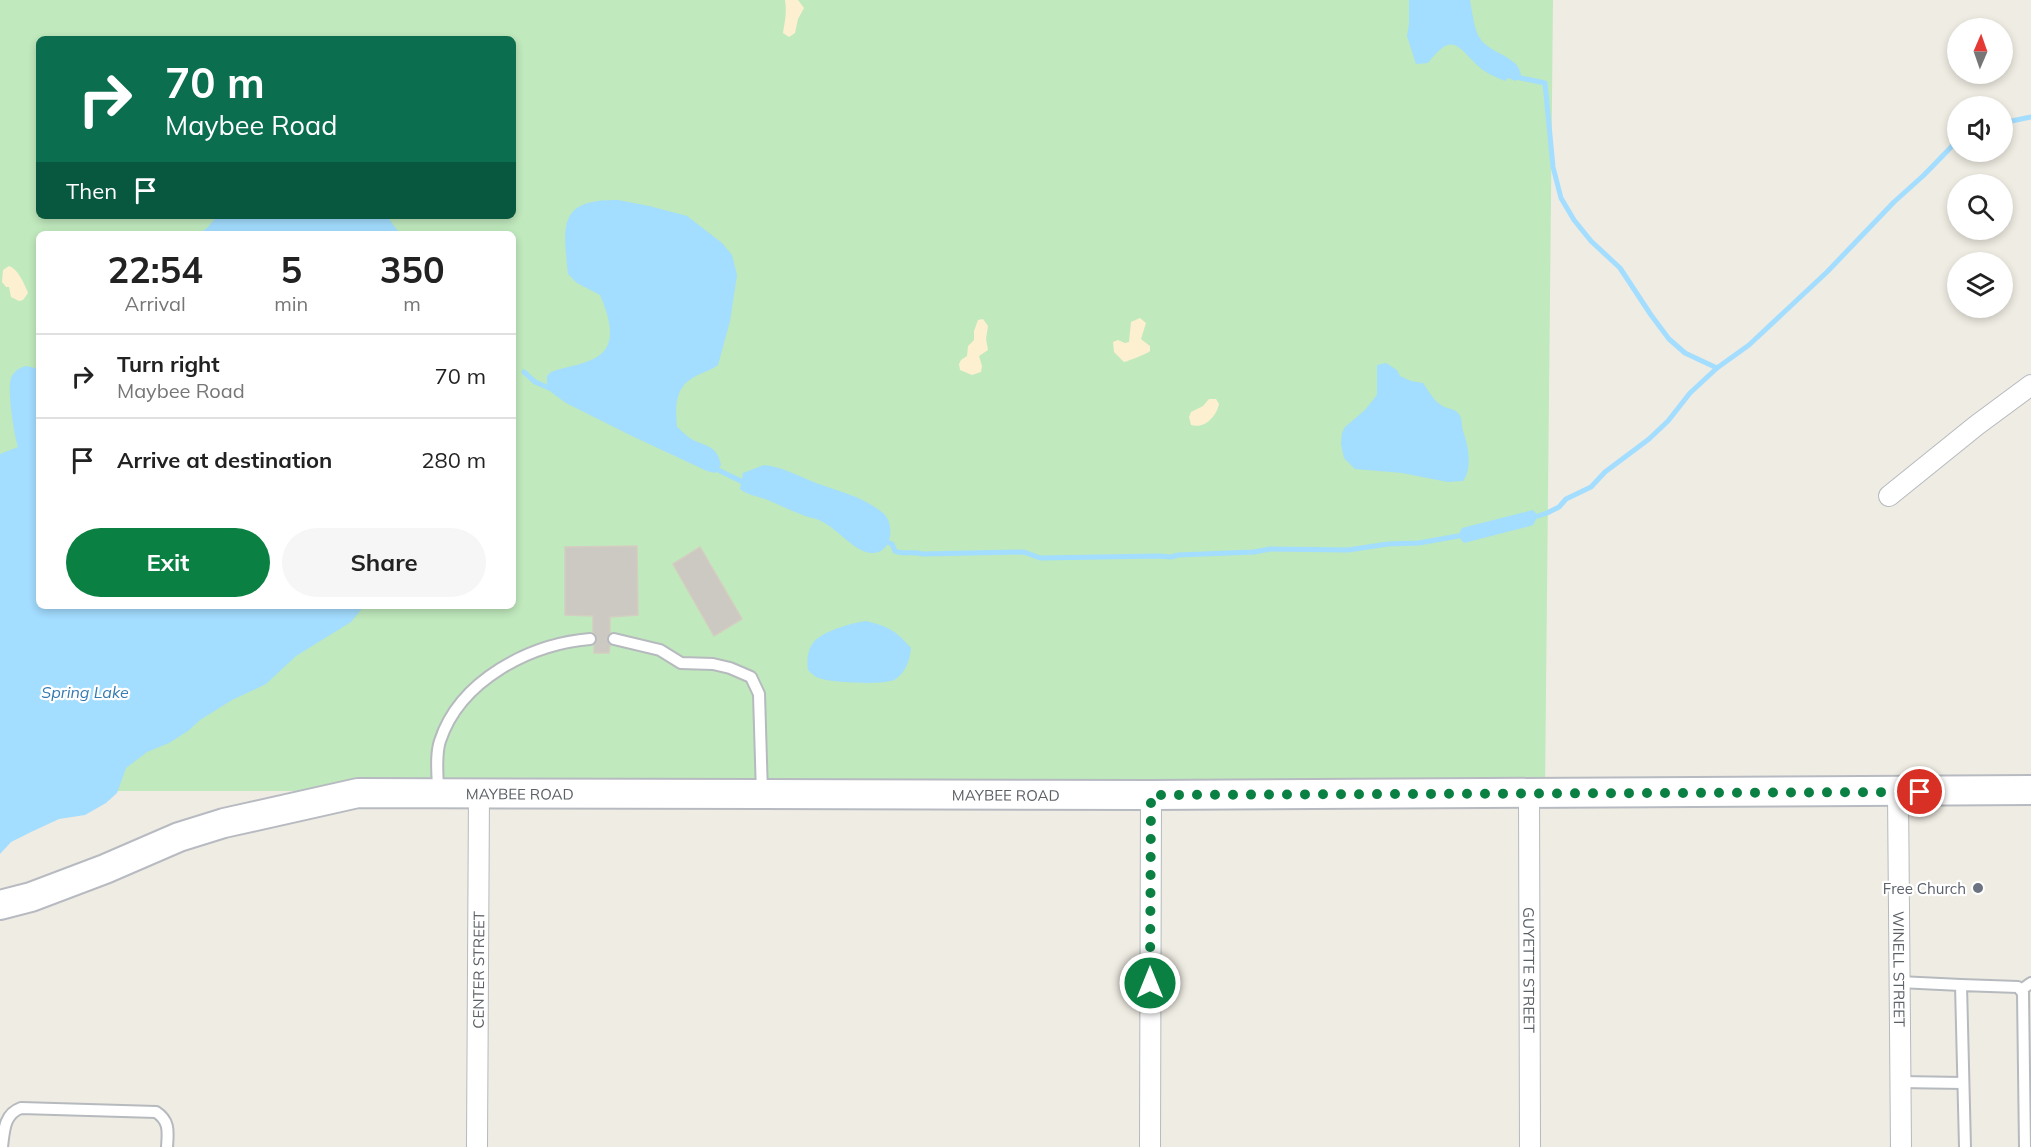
<!DOCTYPE html>
<style>
:root{--surface:#fff;--page:#f6f6f6;--text:#222;--muted:#767676;--line:#e0e0e0;--accent:#0b8043}
body{margin:0;font-family:Mulish,sans-serif;background:var(--page);color:var(--text);height:100vh;display:flex;flex-direction:column;font-size:22px;white-space:nowrap}
*{box-sizing:border-box;margin:0}
p{font-size:20px;color:var(--muted)}
.icon{flex:none;width:33px;height:33px;fill:none;stroke:currentColor;stroke-width:2;stroke-linecap:round;stroke-linejoin:round}
.map{position:relative;flex:1;overflow:hidden}
.side{position:absolute;left:36px;top:231px;width:480px;height:378px;display:flex;flex-direction:column;background:var(--surface);border-radius:9px;box-shadow:0 3px 9px #0003}
.side>*{flex:none}
.banner{position:absolute;left:36px;top:36px;width:480px;height:183px;border-radius:9px;box-shadow:0 3px 9px #0003;background:#0b6e4f;color:#fff;overflow:hidden}
.needle{width:39px;rotate:2deg}
.tools{position:absolute;left:1947px;top:18px;display:grid;gap:12px}
.tools a{display:grid;place-items:center;width:66px;height:66px;border-radius:50%;background:var(--surface);box-shadow:0 3px 9px #0003;font-size:30px}
.pin{position:absolute;display:grid;place-items:center;width:51px;height:51px;color:#fff;margin:-26px;border:3px solid #fff;border-radius:50%;box-shadow:0 2px 6px #0007}
.me{position:absolute;width:66px;margin:-33px;rotate:0deg;stroke-linejoin:round;filter:drop-shadow(0 0 4px #0008)}
.turn{display:flex;align-items:center;gap:21px;height:126px;padding:0 30px;font-size:27px}
.turn .icon{width:78px;height:78px;stroke-width:2.5}
.turn b{display:block;font-size:42px;line-height:51px}
.then{display:flex;align-items:center;height:57px;padding:0 30px;background:#0003;gap:12px;font-size:22px}
.eta{display:flex;justify-content:space-evenly;align-items:center;height:102px;text-align:center}
.eta b{font-size:36px;font-weight:700;line-height:42px}
.primary-button{display:flex;gap:12px;margin-top:auto;padding:12px 30px}
.primary-button a{flex:1;height:69px;border-radius:36px;background:var(--accent);color:#fff;font-size:24px;font-weight:700;line-height:69px;text-align:center}
.primary-button a+a{background:var(--page);color:var(--text)}
ul{padding:0;list-style:none}
li{display:flex;align-items:center;gap:18px;height:84px;padding:0 30px;border-top:2px solid var(--line)}
li div{flex:1}
li b{display:block;font-size:22px}
li em{font-style:normal}
.map>svg:first-child{display:block}
.green{fill:#c0e9bd;fill-rule:evenodd}
.sand{fill:#fdf0d0}
.water{fill:#a3ddff}
.lines{fill:none;stroke-linecap:round;stroke-linejoin:round}
.stream{stroke:#a3ddff;stroke-width:5}
.building{fill:#ccc8c2;stroke:#d4cdc1;stroke-width:1.5}
.service-casing{stroke:#b6babe;stroke-width:14}
.minor-casing{stroke:#b6babe;stroke-width:22}
.secondary-casing{stroke:#b7bbc1;stroke-width:32}
.service{stroke:#fff;stroke-width:10}
.minor{stroke:#fff;stroke-width:20}
.secondary{stroke:#fff;stroke-width:28}
.route{stroke:#0b8043;stroke-width:10;stroke-dasharray:0 18}
.worship-dot{fill:#6b7280;stroke:#fff;stroke-width:2}
.labels{text-anchor:middle;dominant-baseline:central;stroke-width:4.5;stroke-linejoin:round;paint-order:stroke}
.street-label{font-size:15px;fill:#5b6065;stroke:#fff}
.worship-label{font-size:15px;fill:#5b616d;stroke:#fff;text-anchor:end}
.water-label{font-size:16px;font-style:italic;fill:#357ab1;stroke:#fff}
</style>
<div class="map">
<svg width="2031" height="1147" viewBox="0 0 2031 1147">
<rect width="100%" height="100%" fill="#efece3"/>
<path class="green" d="M0 0H1553L1545 791H0ZM39 39H513V216H39ZM39 234H513V606H39Z"/>
<g class="sand">
<path d="M785 0H798L804 8 798 19 795 33 789 37 783 33C785 20 787 13 785 0Z"/>
<path d="M9 266C18 269 24 283 28 293L23 300 19 301 11 297 9 287H6L2 282 3 270Z"/>
<path d="M1140 318 1146 323 1141 339 1150 346V351C1149 353 1126 362 1124 362L1114 352 1113 342 1118 340 1125 343 1129 342 1131 322Z"/>
<polygon points="983,319 988,326 986,339 988,350 979,356 982,366 981,372 972,375 960,370 959,364 961,360 967,356 968,346 974,340 974,331 978,320"/>
<path d="M1209 399H1216L1219 404C1216 417 1205 429 1191 425L1189 417 1191 412 1203 406Z"/>
</g>
<g class="water">
<path d="M1409 0H1470C1472 11 1474 28 1479 37 1489 54 1517 55 1521 74L1516 81 1508 78 1505 81C1498 78 1490 75 1483 70 1458 50 1455 28 1428 63L1416 64 1407 36 1409 24Z"/>
<path d="M618 200 649 206 687 216 722 243 732 255 737 275 730 321 718 365C711 370 704 372 696 376 675 386 675 406 677 427 682 431 687 437 693 440 708 447 717 446 721 465L715 473 707 471 634 437 566 403 551 392 547 383V376L551 372C566 366 588 365 601 354 618 340 607 311 600 295L577 283 568 274C563 225 558 199 618 200Z"/>
<polygon points="217,216 387,216 400,234 199,234 208,227"/>
<path d="M1386 363 1397 370 1400 376 1411 381 1423 383C1429 391 1432 399 1441 405 1446 409 1454 408 1458 413 1463 418 1461 425 1463 431 1468 445 1473 468 1463 481L1448 482 1402 473 1355 469 1344 458 1341 444 1342 433 1345 427 1365 410 1377 395V365Z"/>
<path d="M26 366 39 369V606H364L351 622 296 656 266 684 232 700 200 720 188 731 169 743 147 752 126 768 117 793 106 803 85 815 59 819 31 832 11 842 0 854V454L18 447C14 434 7 390 11 378 14 371 19 368 26 366Z"/>
<path d="M764 465C783 467 798 476 816 483 838 491 864 497 883 513 897 525 891 559 866 552 852 548 836 528 821 521 816 518 809 518 803 515 792 511 781 506 770 501 759 496 749 496 740 489L743 473Z"/>
<polygon points="1533,510 1538,516 1533,525 1530,526 1464,543 1458,536 1462,528"/>
<path d="M866 621C888 626 896 631 911 648 910 660 905 674 894 680 883 685 831 683 819 678 815 677 811 673 808 670 807 661 807 651 813 643 822 631 852 623 866 621Z"/>
</g>
<g class="lines">
<g class="stream">
<polyline points="1511,76 1545,83 1553,167 1561,198 1574,220 1591,241 1620,268 1651,315 1669,339 1685,353 1717,368"/>
<polyline points="2002,123 2031,117"/>
<polyline points="524,372 535,382 554,390"/>
<polyline points="712,467 747,484"/>
<polyline points="1538,516 1547,513 1559,507 1566,499 1591,487 1605,472 1649,439 1668,421 1690,393 1717,368 1749,345 1827,272 1894,202 1924,175 1958,140"/>
<path d="M882 540 892 544 895 551C903 555 913 551 922 554L1024 552 1040 558 1159 556 1171 557 1178 555 1254 552 1270 549 1348 550 1388 544 1419 543 1458 536"/>
</g>
</g>
<g class="building">
<polygon points="637,546 638,615 610,617 610,633 607,638 610,645 609,653 594,653 594,645 597,639 593,632 593,616 565,615 565,547"/>
<polygon points="700,547 742,619 714,636 673,564"/>
</g>
<g class="lines">
<defs>
<g id="service">
<polyline points="614,639 660,650 681,663 713,664 730,668 751,677 759,694 762,794"/>
<path d="M438 792C438 776 435 756 440 741 460 680 530 644 590 639"/>
<polyline points="1899,982 1961,985"/>
<polyline points="2021,990 2031,983"/>
<polyline points="1900,1082 1963,1083"/>
<path d="M2 1147C4 1131 4 1114 21 1108L156 1112C170 1121 168 1132 167 1147"/>
<polyline points="1965,1147 1961,985 2018,987 2023,993 2025,1147"/>
</g>
<g id="minor">
<polyline points="1889,496 1977,425 2031,385"/>
<path id="s1" d="M1898 792 1901 1147"/>
<path id="s2" d="M1529 793 1530 1147"/>
<path id="s3" d="M477 1147 479 793"/>
<polyline points="1150,1147 1151,795"/>
</g>
<g id="secondary">
<path id="s4" d="M0 905 31 897 105 869 179 837 224 823 358 793 1151 795 2031 790"/>
</g>
</defs>
<use href="#service" class="service-casing"/>
<use href="#minor" class="minor-casing"/>
<use href="#secondary" class="secondary-casing"/>
<use href="#service" class="service"/>
<use href="#minor" class="minor"/>
<use href="#secondary" class="secondary"/>
</g>
<g class="lines">
<polyline class="route" points="1150,983 1151,795 1920,792"/>
</g>
<circle class="worship-dot" cx="1978" cy="888" r="6"/>
<g class="labels">
<g class="street-label">
<text stroke="none"><textPath href="#s4" startOffset="538">MAYBEE ROAD</textPath></text>
<text stroke="none"><textPath href="#s4" startOffset="1024">MAYBEE ROAD</textPath></text>
<text stroke="none"><textPath href="#s3" startOffset="177">CENTER STREET</textPath></text>
<text stroke="none"><textPath href="#s2" startOffset="177">GUYETTE STREET</textPath></text>
<text stroke="none"><textPath href="#s1" startOffset="177">WINELL STREET</textPath></text>
</g>
<g class="worship-label">
<text x="1966" y="888">Free Church</text>
</g>
<g class="water-label">
<text x="85" y="692">Spring Lake</text>
</g>
</g>
</svg>
<div class="tools">
<a><svg class="needle" viewBox="-14 -14 28 28"><path d="M0-13l5 13h-10z" fill="#e53935"/><path d="M0 13l5-13h-10z" fill="#767676"/></svg></a>
<a><svg class="icon" aria-label="sound" viewBox="0 0 24 24"><path d="M4 9h4l5-4v14l-5-4H4zM17 9q2 3 0 6"/></svg></a>
<a><svg class="icon" aria-label="search" viewBox="0 0 24 24"><circle cx="10" cy="10" r="6"/><path d="M15 15l6 6"/></svg></a>
<a><svg class="icon" aria-label="layers" viewBox="0 0 24 24"><path d="M12 4l9 5-9 5-9-5zM3 14l9 5 9-5"/></svg></a>
</div>
<div class="pin" style="left:1920px;top:792px;background:#d93025"><svg class="icon" aria-label="arrive" viewBox="0 0 24 24"><path d="M6 21V4h12l-3 4 3 4H6"/></svg></div>
<svg class="me" style="left:1150px;top:983px" viewBox="-20 -20 40 40"><circle r="17" fill="#0b8043" stroke="#fff" stroke-width="3"/><path d="M0-11L8 9 0 5-8 9z" fill="#fff"/></svg>
<div class="banner">
<div class="turn"><svg class="icon" aria-label="right" viewBox="0 0 24 24"><path d="M7 20v-9h11M14 6l5 5-5 5"/></svg><div><b>70 m</b>Maybee Road</div></div>
<div class="then">Then<svg class="icon" aria-label="arrive" viewBox="0 0 24 24"><path d="M6 21V4h12l-3 4 3 4H6"/></svg></div>
</div>
<section class="side">
<div class="eta">
<div><b>22:54</b><p>Arrival</p></div>
<div><b>5</b><p>min</p></div>
<div><b>350</b><p>m</p></div>
</div>
<ul>
<li><svg class="icon" aria-label="right" viewBox="0 0 24 24"><path d="M7 20v-9h11M14 6l5 5-5 5"/></svg><div><b>Turn right</b><p>Maybee Road</p></div><em>70 m</em></li>
<li><svg class="icon" aria-label="arrive" viewBox="0 0 24 24"><path d="M6 21V4h12l-3 4 3 4H6"/></svg><div><b>Arrive at destination</b></div><em>280 m</em></li>
</ul>
<div class="primary-button"><a>Exit</a><a>Share</a></div>
</section>
</div>
